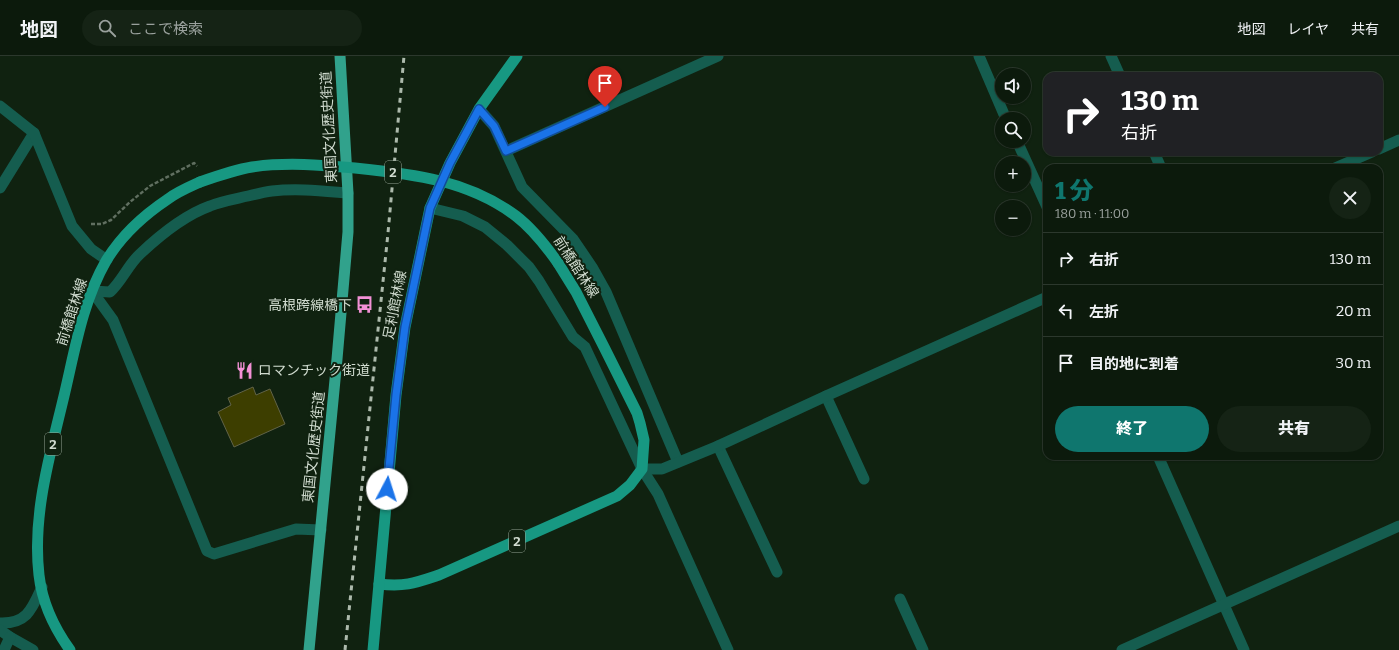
<!DOCTYPE html>
<html lang="ja">
<meta charset="utf-8">
<style>
:root{--surface:#0c1a0c;--page:#152315;--text:#f1f3f6;--muted:#9aa19d;--line:#2c382d;--accent:#0f766e}
body{margin:0;font-family:Bitter,"Noto Sans JP",serif;background:var(--page);color:var(--text);height:100vh;display:flex;flex-direction:column;font-size:15px;white-space:nowrap}
*{box-sizing:border-box;margin:0}
p{font-size:13px;color:var(--muted)}
.icon{flex:none;width:22px;height:22px;fill:none;stroke:currentColor;stroke-width:2;stroke-linecap:round;stroke-linejoin:round}
.map{position:relative;flex:1;overflow:hidden}
.details{position:absolute;left:1043px;top:108px;width:340px;height:296px;display:flex;flex-direction:column;background:var(--surface);border-radius:12px;box-shadow:0 1px 3px #0004,0 0 0 1px var(--line)}
.details>*{flex:none}
.top-card{position:absolute;left:1043px;top:16px;width:340px;height:84px;border-radius:12px;box-shadow:0 1px 3px #0004,0 0 0 1px var(--line);background:#202124;color:#fff;overflow:hidden}
.tools{position:absolute;left:995px;top:12px;display:grid;gap:8px}
.tools a{display:grid;place-items:center;width:36px;height:36px;border-radius:50%;background:var(--surface);box-shadow:0 1px 3px #0004,0 0 0 1px var(--line);font-size:20px}
.pin{position:absolute;display:grid;place-items:center;width:34px;height:34px;color:#fff;margin:-41px -17px;border-radius:50% 50% 50% 0;rotate:-45deg;box-shadow:0 0 4px #0007}
.pin .icon{rotate:45deg}
.me{position:absolute;width:44px;margin:-22px;rotate:5deg;stroke-linejoin:round;filter:drop-shadow(0 0 3px #0008)}
.turn{display:flex;align-items:center;gap:14px;height:84px;padding:0 12px;font-size:18px}
.turn .icon{width:52px;height:52px;stroke-width:2.5}
.turn b{display:block;font-size:28px;line-height:34px}
.round{display:grid;place-items:center;flex:none;width:42px;height:42px;border-radius:21px;background:var(--page)}
.overview{display:flex;align-items:center;justify-content:space-between;height:68px;padding:0 12px}
h1{font-size:24px;font-weight:800;line-height:30px;color:var(--accent)}
.cta{display:flex;gap:8px;margin-top:auto;padding:8px 12px}
.cta a{flex:1;height:46px;border-radius:24px;background:var(--accent);color:#fff;font-size:16px;font-weight:800;line-height:46px;text-align:center}
.cta a+a{background:var(--page);color:var(--text)}
ul{padding:0;list-style:none}
li{display:flex;align-items:center;gap:12px;height:52px;padding:0 12px;border-top:1px solid var(--line)}
li div{flex:1}
li b{display:block;font-size:15px}
li em{font-style:normal}
header{display:flex;align-items:center;gap:24px;box-sizing:border-box;height:56px;padding:0 20px;background:var(--surface);border-bottom:1px solid var(--line)}
header strong{font-size:19px}
nav{display:flex;gap:22px;margin-inline-start:auto;font-size:14px}
.search{width:280px;height:36px;background:var(--page);display:flex;align-items:center;gap:10px;box-sizing:border-box;padding:0 14px;border-radius:22px;color:var(--muted);font-size:15px}
.map>svg:first-child{display:block}
.building{fill:#3d3e00;stroke:#616348}
.lines{fill:none;stroke-linecap:round;stroke-linejoin:round}
.path{stroke:#606f60;stroke-width:2.5;stroke-dasharray:4 2;stroke-linecap:butt}
.service{stroke:#155d4f;stroke-width:11}
.minor{stroke:#155d4f;stroke-width:11}
.primary{stroke:#179882;stroke-width:11}
.trunk{stroke:#31a28c;stroke-width:11}
.rail{stroke:#adbaac;stroke-width:3;stroke-dasharray:5 5;stroke-linecap:butt}
.primary-bridge{stroke:#179882;stroke-width:11}
.route-casing{stroke:#114b97;stroke-width:10}
.route{stroke:#1a73e8;stroke-width:7}
.labels{text-anchor:middle;dominant-baseline:central;stroke-width:4;stroke-linejoin:round;paint-order:stroke}
.shield{fill:#102210;stroke:#96a496;stroke-width:1}
.shield-label{font-size:13px;font-weight:bold;fill:#d0dbcf}
.street-label{font-size:14px;fill:#d0dbcf;stroke:#102210}
.poi-label{font-size:14px;fill:#d0dbcf;stroke:#102210;text-anchor:end}
</style>
<header>
<strong>地図</strong>
<div class="search"><svg class="icon" aria-label="search" viewBox="0 0 24 24"><circle cx="10" cy="10" r="6"/><path d="M15 15l6 6"/></svg>ここで検索</div>
<nav><a>地図</a><a>レイヤ</a><a>共有</a></nav>
</header>
<div class="map">
<svg width="1399" height="594" viewBox="0 0 1399 594">
<rect width="100%" height="100%" fill="#102210"/>
<polygon class="building" points="253,331 256,339 270,333 285,368 234,391 218,356 231,349 228,342"/>
<g class="lines">
<polyline class="path" points="91,168 102,168 111,164 130,146 150,130 194,107 197,110"/>
<g class="service">
<polyline points="479,53 494,70 522,131 573,183 592,211 606,236 678,406"/>
<polyline points="0,132 34,77"/>
<polyline points="430,152 463,160 485,171 507,189 529,211 539,225 573,281 585,291 642,413"/>
<polyline points="92,235 113,264 207,495 214,498 296,473 321,474"/>
<path d="M92 235 110 236C122 225 128 209 140 198 159 180 185 159 210 150 222 145 235 143 248 140 256 138 264 136 272 135 297 132 323 135 348 137"/>
<polyline points="826,340 864,423"/>
</g>
<g class="minor">
<polyline points="979,0 1006,63"/>
<polyline points="1111,0 1120,20"/>
<polyline points="0,50 34,77 72,170 91,193 107,204"/>
<polyline points="1017,85 1047,151"/>
<polyline points="1379,93 1399,84"/>
<polyline points="506,95 718,0"/>
<polyline points="1154,96 1161,112"/>
<polyline points="1335,112 1372,96"/>
<polyline points="718,390 777,516"/>
<polyline points="1158,400 1244,594"/>
<polyline points="642,413 662,413 718,390 826,340 1047,241"/>
<polyline points="642,413 658,438 728,594"/>
<polyline points="900,543 923,594"/>
<path d="M0 567C27 568 32 553 42 531"/>
<polyline points="0,574 10,581 33,594"/>
<polyline points="4,594 10,581"/>
<polyline points="1122,594 1399,470"/>
</g>
<g class="primary">
<path d="M379 528C405 531 415 527 439 519L617 440 630 429 642 413 644 384 640 367 637 357 604 291 576 236 558 207"/>
<path d="M70 594C55 573 42 546 39 519 32 459 50 399 64 340 75 294 82 247 106 205 121 180 144 159 168 143 177 136 189 131 200 126"/>
<polyline points="373,594 396,339 405,271 430,152 450,107 479,53 517,0"/>
</g>
<polyline class="trunk" points="309,594 337,303 348,176 348,137 340,0"/>
<polyline class="rail" points="345,594 388,177 404,0"/>
<path class="primary-bridge" d="M200 126C217 120 234 114 252 111 286 106 322 109 355 112 413 118 468 124 516 160 533 173 546 190 558 207"/>
</g>
<g class="lines">
<defs>
<polyline id="route" points="387,433 396,339 405,271 430,152 450,107 479,53 494,70 506,95 605,51"/>
</defs>
<use href="#route" class="route-casing"/>
<use href="#route" class="route"/>
</g>
<defs>
<symbol id="bus-bare" viewBox="-9 -9 18 18"><path d="M-5-6H5V4H4V6H2V4H-2V6H-4V4H-5ZM-3.5-4V0h7V-4ZM-3.5 1.2v1.5H-2V1.2ZM2 1.2v1.5H3.5V1.2Z" fill="#f391d6" stroke="#102210" stroke-width="2.5" paint-order="stroke"/></symbol>
<symbol id="restaurant-bare" viewBox="-9 -9 18 18"><path d="M-5-6h1v4h1v-4h1v4h1v-4h1v5L-1.5 .5V6h-2V.5L-5-1ZM5-6V6H3V1.5H1.5Q1.5-4 5-6Z" fill="#f391d6" stroke="#102210" stroke-width="2.5" paint-order="stroke"/></symbol>
</defs>
<g fill-rule="evenodd">
<use href="#bus-bare" x="352" y="236" width="25" height="25"/>
<use href="#restaurant-bare" x="232" y="302" width="25" height="25"/>
</g>
<g class="labels">
<g class="shield">
<rect x="385" y="105" width="16" height="22" rx="3"/>
<rect x="45" y="377" width="16" height="22" rx="3"/>
<rect x="509" y="474" width="16" height="22" rx="3"/>
</g>
<g class="shield-label">
<text x="393" y="116">2</text>
<text x="53" y="388">2</text>
<text x="517" y="485">2</text>
</g>
<g class="street-label">
<text transform="translate(329 71) rotate(-93)">東国文化歴史街道</text>
<text transform="translate(576 211) rotate(57)">前橋館林線</text>
<text transform="translate(395 249) rotate(-79)">足利館林線</text>
<text transform="translate(72 256) rotate(-72)">前橋館林線</text>
<text transform="translate(314 391) rotate(-84)">東国文化歴史街道</text>
</g>
<g class="poi-label">
<text x="352" y="249">高根跨線橋下</text>
<text x="258" y="314" text-anchor="start">ロマンチック街道</text>
</g>
</g>
</svg>
<div class="tools">
<a><svg class="icon" aria-label="sound" viewBox="0 0 24 24"><path d="M4 9h4l5-4v14l-5-4H4zM17 9q2 3 0 6"/></svg></a>
<a><svg class="icon" aria-label="search" viewBox="0 0 24 24"><circle cx="10" cy="10" r="6"/><path d="M15 15l6 6"/></svg></a>
<a>+</a>
<a>−</a>
</div>
<div class="pin" style="left:605px;top:51px;background:#d93025"><svg class="icon" aria-label="arrive" viewBox="0 0 24 24"><path d="M6 21V4h12l-3 4 3 4H6"/></svg></div>
<svg class="me" style="left:387px;top:433px" viewBox="-20 -20 40 40"><circle r="19" fill="#fff"/><path d="M0-13L10 11 0 6-10 11z" fill="#1a73e8"/></svg>
<div class="top-card">
<div class="turn"><svg class="icon" aria-label="right" viewBox="0 0 24 24"><path d="M7 20v-9h11M14 6l5 5-5 5"/></svg><div><b>130 m</b>右折</div></div>
</div>
<section class="details">
<div class="overview"><div><h1>1 分</h1><p>180 m · 11:00</p></div><a class="round"><svg class="icon" aria-label="close" viewBox="0 0 24 24"><path d="M6 6l12 12M18 6L6 18"/></svg></a></div>
<ul>
<li><svg class="icon" aria-label="right" viewBox="0 0 24 24"><path d="M7 20v-9h11M14 6l5 5-5 5"/></svg><div><b>右折</b></div><em>130 m</em></li>
<li><svg class="icon" aria-label="left" viewBox="0 0 24 24"><path d="M17 20v-9H6M10 6l-5 5 5 5"/></svg><div><b>左折</b></div><em>20 m</em></li>
<li><svg class="icon" aria-label="arrive" viewBox="0 0 24 24"><path d="M6 21V4h12l-3 4 3 4H6"/></svg><div><b>目的地に到着</b></div><em>30 m</em></li>
</ul>
<div class="cta"><a>終了</a><a>共有</a></div>
</section>
</div>
